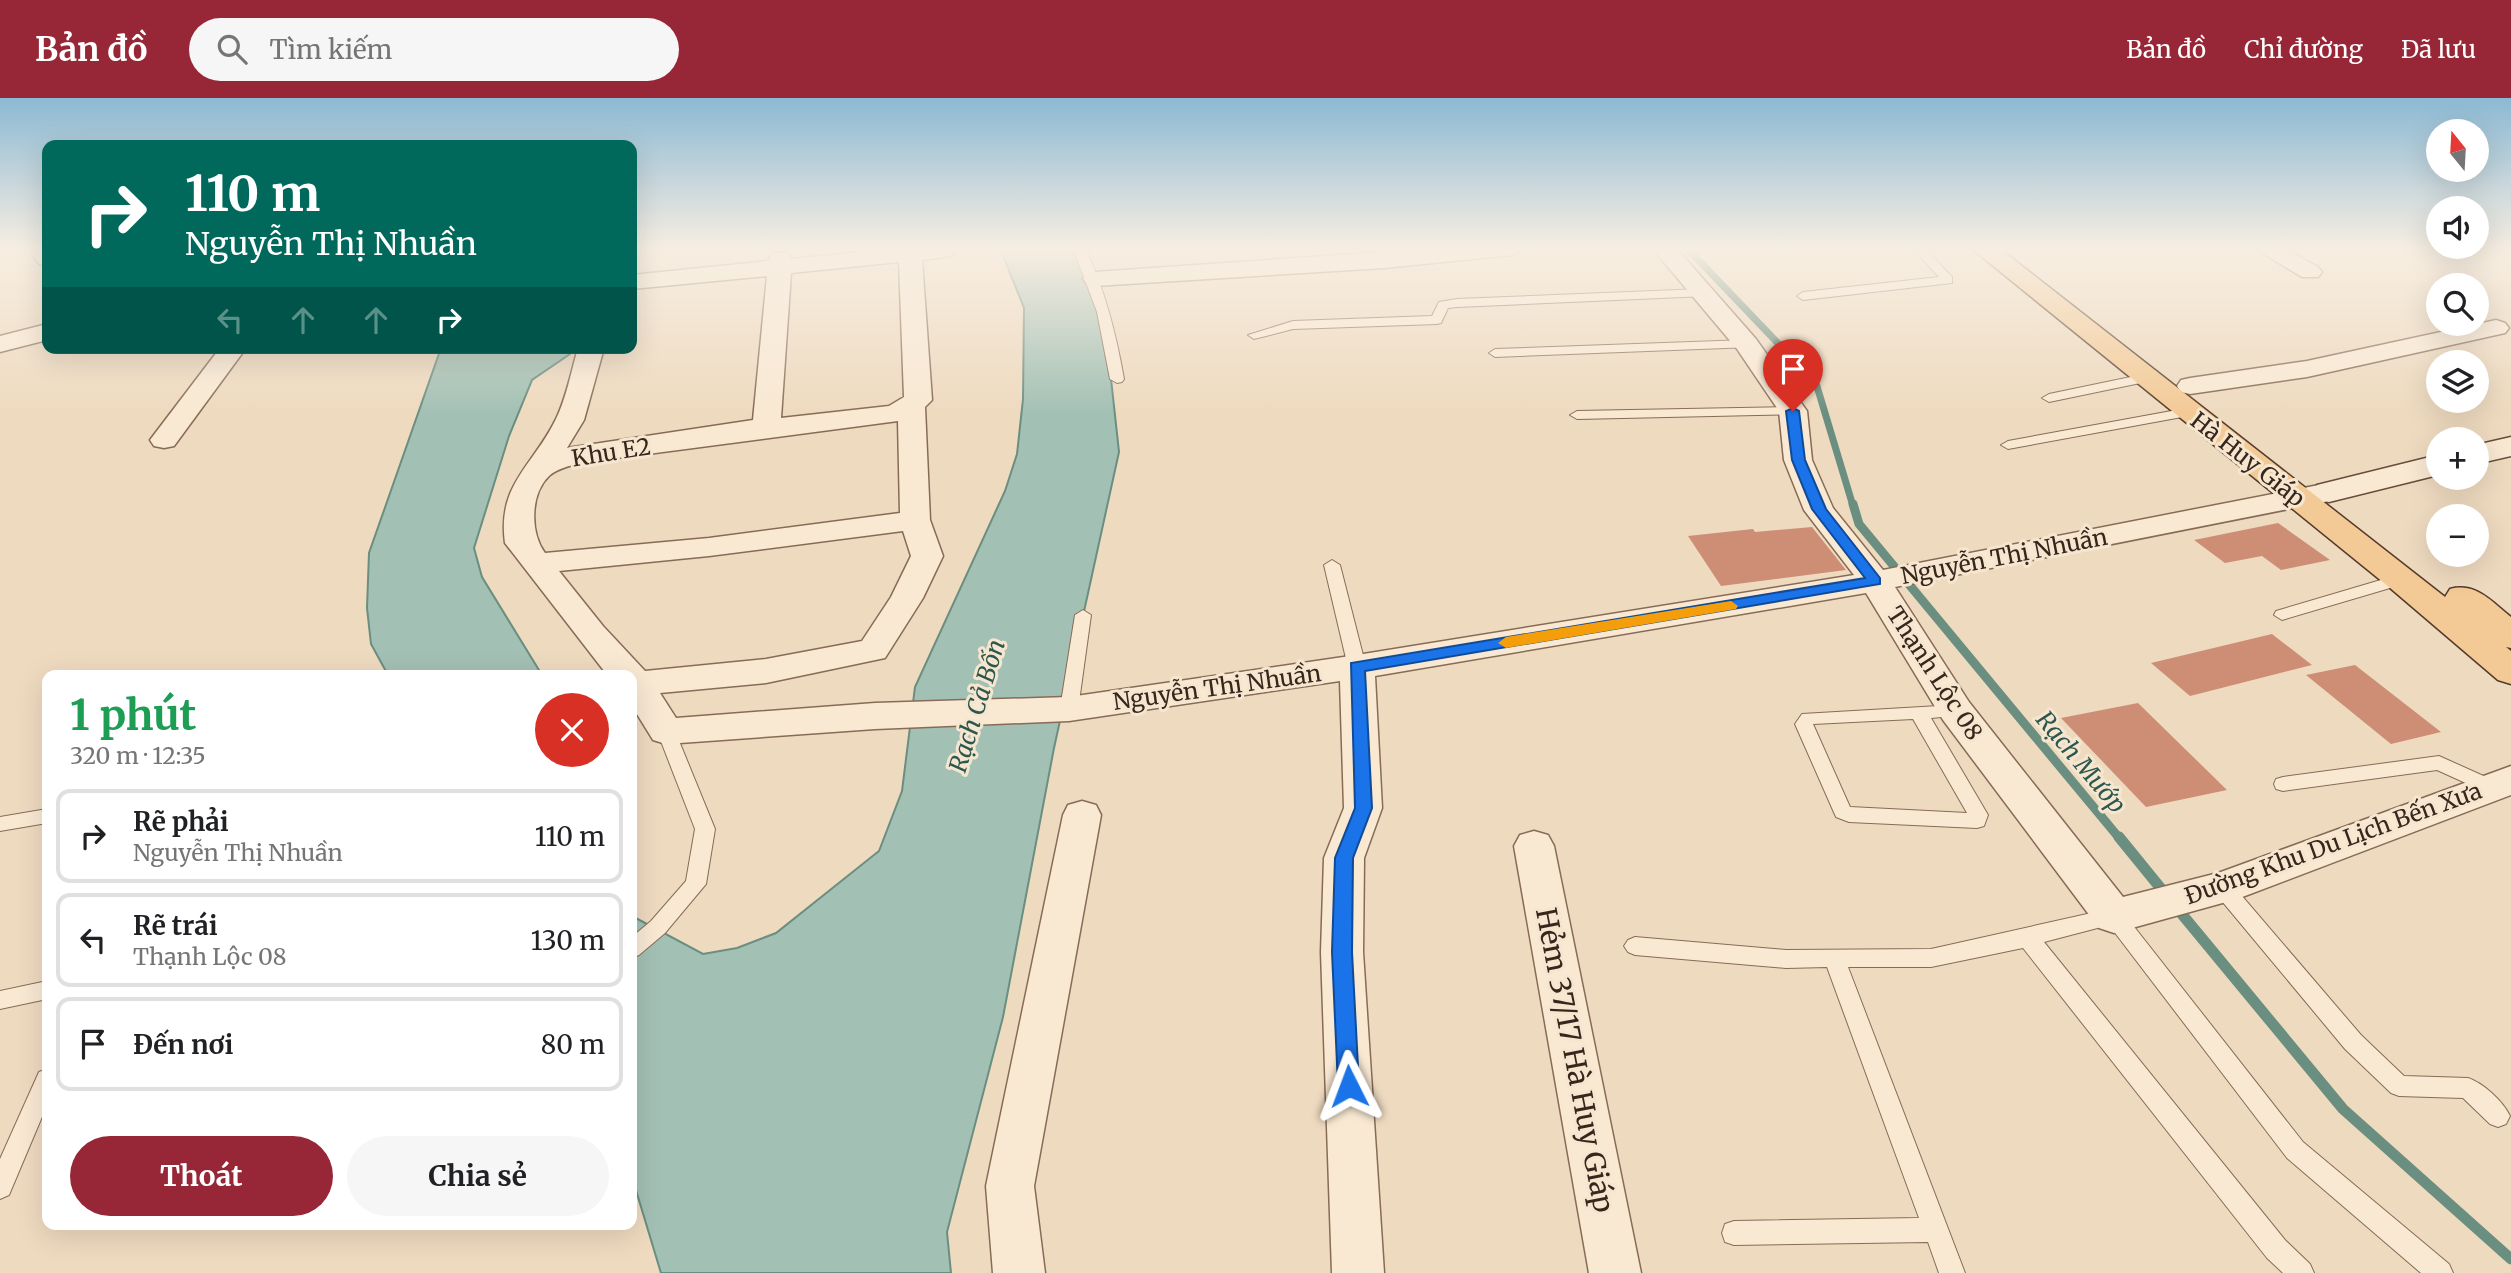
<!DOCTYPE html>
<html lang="vi">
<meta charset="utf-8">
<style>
:root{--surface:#fff;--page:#f6f6f6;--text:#202124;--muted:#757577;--line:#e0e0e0;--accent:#972736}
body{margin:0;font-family:Merriweather,serif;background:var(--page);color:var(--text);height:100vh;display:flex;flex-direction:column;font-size:26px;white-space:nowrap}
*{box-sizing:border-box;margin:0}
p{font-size:23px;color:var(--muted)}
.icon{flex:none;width:38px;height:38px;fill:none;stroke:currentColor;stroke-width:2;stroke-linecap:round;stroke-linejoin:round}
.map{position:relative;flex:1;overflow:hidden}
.sheet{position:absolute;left:42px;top:572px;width:595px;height:560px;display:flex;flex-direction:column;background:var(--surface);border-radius:14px;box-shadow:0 7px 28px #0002}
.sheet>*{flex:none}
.hud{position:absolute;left:42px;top:42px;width:595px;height:214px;border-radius:14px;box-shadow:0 7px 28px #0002;background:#00695c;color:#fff;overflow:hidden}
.needle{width:46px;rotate:342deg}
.tools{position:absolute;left:2426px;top:21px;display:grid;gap:14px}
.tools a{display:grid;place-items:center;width:63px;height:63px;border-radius:50%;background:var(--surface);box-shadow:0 7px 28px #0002;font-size:35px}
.pin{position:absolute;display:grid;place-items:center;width:60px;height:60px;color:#fff;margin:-72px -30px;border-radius:50% 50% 50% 0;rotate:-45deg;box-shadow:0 0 7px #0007}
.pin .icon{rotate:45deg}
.me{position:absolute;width:77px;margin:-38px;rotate:357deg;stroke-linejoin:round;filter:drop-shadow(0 0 5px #0008)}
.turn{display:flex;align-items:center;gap:24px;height:147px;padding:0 28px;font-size:32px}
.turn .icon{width:91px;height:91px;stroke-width:2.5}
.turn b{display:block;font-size:49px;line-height:60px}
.lanes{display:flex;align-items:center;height:66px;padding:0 28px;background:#0003;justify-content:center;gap:35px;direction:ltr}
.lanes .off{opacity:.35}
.round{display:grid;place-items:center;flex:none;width:74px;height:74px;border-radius:37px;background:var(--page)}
.head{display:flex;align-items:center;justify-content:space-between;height:119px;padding:0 28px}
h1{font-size:42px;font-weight:700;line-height:52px;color:#1e9e55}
.button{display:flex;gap:14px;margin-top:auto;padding:14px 28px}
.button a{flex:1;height:80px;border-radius:42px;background:var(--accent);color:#fff;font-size:28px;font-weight:700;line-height:80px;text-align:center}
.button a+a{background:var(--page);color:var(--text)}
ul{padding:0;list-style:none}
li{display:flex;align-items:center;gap:21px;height:94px;margin:0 14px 10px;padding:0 14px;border:4px solid var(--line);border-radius:14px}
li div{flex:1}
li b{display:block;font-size:26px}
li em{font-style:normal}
header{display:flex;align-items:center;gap:42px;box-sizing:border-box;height:98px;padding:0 35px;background:var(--accent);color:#fff}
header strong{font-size:33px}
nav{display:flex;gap:38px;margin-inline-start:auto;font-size:24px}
.search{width:490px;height:63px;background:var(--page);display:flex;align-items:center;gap:18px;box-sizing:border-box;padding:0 24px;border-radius:38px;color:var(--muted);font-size:26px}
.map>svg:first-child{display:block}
.water{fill:#a3c0b4;stroke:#6a8e80;stroke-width:2}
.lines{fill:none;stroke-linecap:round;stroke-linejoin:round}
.stream-far2{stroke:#6a8e80;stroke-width:7}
.stream-far1{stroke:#6a8e80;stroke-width:9}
.stream{stroke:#6a8e80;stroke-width:11}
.building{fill:#cd8e75}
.lane-casing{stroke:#876b57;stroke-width:2}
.street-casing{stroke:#876b57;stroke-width:3}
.secondary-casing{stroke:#694c3b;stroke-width:3}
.primary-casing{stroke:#553a2c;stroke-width:3}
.lane{fill:#f9e9d3;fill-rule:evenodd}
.street{fill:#f9e9d3;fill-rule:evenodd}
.secondary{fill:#f9e9d3;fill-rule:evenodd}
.primary{fill:#f3ca96;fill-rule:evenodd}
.route{fill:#1a73e8;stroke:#114b97;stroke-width:2}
.slow{fill:#f59e0b}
.labels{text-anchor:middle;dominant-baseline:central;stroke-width:6;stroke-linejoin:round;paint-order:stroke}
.street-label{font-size:23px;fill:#37261c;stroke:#f6e6cf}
.water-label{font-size:24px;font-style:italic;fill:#2b574e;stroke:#f6e6cf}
.near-street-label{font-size:28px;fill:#37261c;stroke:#f6e6cf}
</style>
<header>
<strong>Bản đồ</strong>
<div class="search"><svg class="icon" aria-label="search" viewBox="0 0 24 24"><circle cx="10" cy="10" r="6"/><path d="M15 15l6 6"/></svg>Tìm kiếm</div>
<nav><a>Bản đồ</a><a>Chỉ đường</a><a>Đã lưu</a></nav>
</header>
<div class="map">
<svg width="2511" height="1175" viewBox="0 0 2511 1175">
<rect width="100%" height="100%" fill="#eedabf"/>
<g class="water">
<polygon points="1000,150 1075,150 1105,226 1119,354 1054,650 1003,919 947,1134 951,1175 661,1175 632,1079 632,818 703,856 737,850 776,835 879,753 902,693 915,589 1005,393 1017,356 1023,301 1024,210"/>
<polygon points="441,250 574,250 573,254 532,282 509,338 474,450 482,479 542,577 388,577 371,546 367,510 369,455"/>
</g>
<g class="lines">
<polyline class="stream-far2" points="1687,150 1816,285 1853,408"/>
<polyline class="stream-far1" points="1853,406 1859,426 2120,741"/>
<g class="stream">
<polyline points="2119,739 2167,798"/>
<polyline points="2176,809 2343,1011 2511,1161"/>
</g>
</g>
<g class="building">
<polygon points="2278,425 2330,462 2281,472 2262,458 2225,465 2194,442"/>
<polygon points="1812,429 1846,472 1721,488 1688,438 1753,431 1755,434"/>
<polygon points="2272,536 2312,567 2190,598 2151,565"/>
<polygon points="2355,567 2441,634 2391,646 2306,577"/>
<polygon points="2138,605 2227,692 2146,709 2061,620"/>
</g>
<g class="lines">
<defs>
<g id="lane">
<path d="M1073 150H1085C1105 192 1116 235 1124 281L1122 284 1117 285 1110 281 1097 214Z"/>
<polygon points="1912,150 1924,150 1952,179 1952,185 1803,202 1797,198 1803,194 1939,179"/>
<polygon points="1702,191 1706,192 1706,198 1457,209 1448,210 1441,225 1437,226 1293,231 1254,241 1248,237 1293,223 1432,218 1439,204 1457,201"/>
<polygon points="1747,242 1753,246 1752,249 1495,259 1489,255 1495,251"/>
<polygon points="2145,276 2152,280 2150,283 2049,304 2042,300 2049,296"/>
<polygon points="1793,309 1798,310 1798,316 1577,321 1570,317 1577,313"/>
<polygon points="2188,310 2195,314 2193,317 2008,351 2001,347 2008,343"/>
<polygon points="1332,462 1340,467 1366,569 1357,575 1348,569 1324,467"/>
<polygon points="2401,476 2409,481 2407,485 2282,522 2274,517 2276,513"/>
<polygon points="1083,512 1091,517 1078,611 1069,617 1060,611 1075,517"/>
<path d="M1956 607 1965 613 1962 617 1931 620 1988 717 1984 728 1977 730 1849 724 1836 719 1795 626 1802 616ZM1913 621 1967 715 1850 709 1813 626Z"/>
<polygon points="666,627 675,633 715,731 706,786 665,835 639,857 632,860 632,839 651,823 686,783 695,731 657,633"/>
<polygon points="2439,658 2497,684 2499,689 2497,694 2490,696 2437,672 2283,693 2276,691 2274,686 2276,681 2283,679"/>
<polygon points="47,711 47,725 0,733 0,719"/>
<path d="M2223 782 2230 784 2361 937 2404 978 2468 980C2483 985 2503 1003 2510 1018L2506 1026 2498 1029 2490 1026 2463 1000 2399 998 2391 995 2345 951 2216 796 2213 790 2216 784Z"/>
<polygon points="2114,810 2121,812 2303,1044 2449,1166 2453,1175 2421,1175 2287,1060 2109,827 2044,844 2285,1142 2310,1166 2314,1175 2283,1175 2267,1160 2023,850 1931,869 1848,869 1965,1175 1939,1175 1928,1144 1734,1147 1725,1144 1722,1135 1725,1126 1734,1123 1919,1120 1827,869 1786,870 1635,857 1628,854 1624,848 1628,842 1635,839 1786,852 1931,851"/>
<polygon points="47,883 47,901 0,911 0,893"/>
<polygon points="47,971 47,1007 9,1097 0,1101 0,1061 39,974"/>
</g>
<g id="street">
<polygon points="28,150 47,150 47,168 39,166"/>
<path d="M899 150H953L955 153 951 158 922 162 932 302 925 309 930 422 943 458 923 500 885 560 766 585 660 595 676 620 875 605 1069 599 1357 557 1854 477 1804 412 1784 362 1779 313 1737 251 1652 150H1676L1756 241 1807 313 1812 362 1833 410 1883 472 2329 385 2340 388 2344 394 2340 400 2329 403 1895 489 1969 604 2123 799 2218 775 2511 668V697L2237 801 2114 835 2099 830 1943 622 1866 495 1375 578 1382 710 1364 760 1363 854 1384 1175H1332L1321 854 1324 760 1344 710 1340 583 1069 623 875 631 666 646 653 642 632 608V578H608L505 445C497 387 532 369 555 323 566 302 571 274 578 250H604L584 322 567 350 753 322 767 178 632 191V177L768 163 772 155H788L792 161ZM899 164 904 299 889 308 781 320 791 175ZM898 323 900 415 709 440 545 455C530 435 530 396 549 378 556 371 570 368 579 365ZM903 433 911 458 891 499 862 543 766 561 645 573 603 528 559 473 709 458Z"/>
<polygon points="1440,150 1524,150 1513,157 1384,170 1095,188 1087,186 1083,181 1087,176 1095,174"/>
<polygon points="2254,150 2283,150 2318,169 2322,174 2318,179 2302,179"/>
<polygon points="2496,222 2505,225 2509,230 2505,235 2307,279 2190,296 2181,294 2177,288 2181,282 2190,280 2307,263"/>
<polygon points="47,226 47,242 0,254 0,238"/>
<polygon points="220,250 246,250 174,348 164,350 154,348 150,342"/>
<polygon points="1082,703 1096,707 1101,717 1034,1088 1045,1175 993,1175 986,1088 1063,717 1068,707"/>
<polygon points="1534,733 1548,737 1554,748 1641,1175 1589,1175 1514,748 1520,737"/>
</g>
<g id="secondary">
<polygon points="2511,339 2511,358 2476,366 2476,347"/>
<polygon points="2438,357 2438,377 2329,404 2317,401 2313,394 2317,387"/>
</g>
<path id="primary" d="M1971 150H1999L2445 499 2450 491C2476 484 2492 504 2511 519V550L2506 549 2511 553V586L2498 582 2389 489Z"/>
</defs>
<use href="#lane" class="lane-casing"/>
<use href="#street" class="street-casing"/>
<use href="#secondary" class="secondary-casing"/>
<use href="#primary" class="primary-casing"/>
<use href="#lane" class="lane"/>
<use href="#street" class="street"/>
<use href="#secondary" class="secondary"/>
<use href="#primary" class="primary"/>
</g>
<linearGradient id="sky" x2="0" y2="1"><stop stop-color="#8cb9d3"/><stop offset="0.48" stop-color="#f7eee2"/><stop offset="1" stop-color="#f7eee2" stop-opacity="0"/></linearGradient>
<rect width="2511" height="315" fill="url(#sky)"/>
<polygon class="route" points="1793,310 1799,313 1805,362 1826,411 1880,480 1880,486 1365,573 1372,710 1353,760 1352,854 1359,988 1356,994 1349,997 1342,994 1338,988 1332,854 1335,760 1355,710 1351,565 1865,480 1812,411 1792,362 1786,313"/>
<polygon class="slow" points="1731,503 1738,508 1736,511 1506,550 1498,545 1506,539"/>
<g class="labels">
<g class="street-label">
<text transform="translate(611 354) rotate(-9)">Khu E2</text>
<text transform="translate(2248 361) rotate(38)">Hà Huy Giáp</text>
<text transform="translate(2004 458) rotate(-11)">Nguyễn Thị Nhuần</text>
<text transform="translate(1935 575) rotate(57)">Thạnh Lộc 08</text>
<text transform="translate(1217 589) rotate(-8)">Nguyễn Thị Nhuần</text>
<text transform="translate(2333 745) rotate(-20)">Đường Khu Du Lịch Bến Xưa</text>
</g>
<g class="water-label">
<text transform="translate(977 608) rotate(-73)">Rạch Cả Bốn</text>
<text transform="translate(2081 664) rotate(50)">Rạch Mướp</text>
</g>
<g class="near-street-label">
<text transform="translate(1575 962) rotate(79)">Hẻm 37/17 Hà Huy Giáp</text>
</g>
</g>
</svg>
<div class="tools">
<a><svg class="needle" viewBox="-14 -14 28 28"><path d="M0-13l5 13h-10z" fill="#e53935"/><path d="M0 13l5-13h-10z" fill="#757577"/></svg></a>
<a><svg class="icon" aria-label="sound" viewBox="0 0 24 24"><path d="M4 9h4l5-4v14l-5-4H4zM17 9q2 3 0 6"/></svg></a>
<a><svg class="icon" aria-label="search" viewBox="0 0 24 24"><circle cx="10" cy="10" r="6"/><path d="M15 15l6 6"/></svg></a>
<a><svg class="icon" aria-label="layers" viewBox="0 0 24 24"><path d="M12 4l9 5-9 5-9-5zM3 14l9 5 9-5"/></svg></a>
<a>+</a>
<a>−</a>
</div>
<div class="pin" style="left:1793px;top:313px;background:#d93025"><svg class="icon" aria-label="arrive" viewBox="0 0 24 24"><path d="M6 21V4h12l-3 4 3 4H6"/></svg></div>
<svg class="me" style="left:1349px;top:988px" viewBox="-20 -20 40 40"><path d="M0-17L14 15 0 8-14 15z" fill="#1a73e8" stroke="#fff" stroke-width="4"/></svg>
<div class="hud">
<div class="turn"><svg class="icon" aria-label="right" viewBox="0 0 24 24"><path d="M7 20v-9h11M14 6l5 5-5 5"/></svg><div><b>110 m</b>Nguyễn Thị Nhuần</div></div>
<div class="lanes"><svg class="icon off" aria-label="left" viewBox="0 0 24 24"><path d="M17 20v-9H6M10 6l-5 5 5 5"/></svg><svg class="icon off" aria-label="ahead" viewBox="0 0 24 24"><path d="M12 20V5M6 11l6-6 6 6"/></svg><svg class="icon off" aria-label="ahead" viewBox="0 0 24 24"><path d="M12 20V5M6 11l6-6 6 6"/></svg><svg class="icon" aria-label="right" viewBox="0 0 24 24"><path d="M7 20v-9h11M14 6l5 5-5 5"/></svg></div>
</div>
<section class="sheet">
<div class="head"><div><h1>1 phút</h1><p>320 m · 12:35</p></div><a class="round" style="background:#d93025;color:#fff"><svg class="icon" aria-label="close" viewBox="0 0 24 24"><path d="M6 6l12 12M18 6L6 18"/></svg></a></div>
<ul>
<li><svg class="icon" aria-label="right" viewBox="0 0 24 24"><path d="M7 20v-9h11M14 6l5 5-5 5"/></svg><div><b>Rẽ phải</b><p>Nguyễn Thị Nhuần</p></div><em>110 m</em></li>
<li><svg class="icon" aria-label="left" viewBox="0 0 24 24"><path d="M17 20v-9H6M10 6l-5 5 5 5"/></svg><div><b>Rẽ trái</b><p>Thạnh Lộc 08</p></div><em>130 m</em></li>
<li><svg class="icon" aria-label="arrive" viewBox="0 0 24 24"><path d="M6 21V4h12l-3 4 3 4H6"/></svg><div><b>Đến nơi</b></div><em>80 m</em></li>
</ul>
<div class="button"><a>Thoát</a><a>Chia sẻ</a></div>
</section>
</div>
